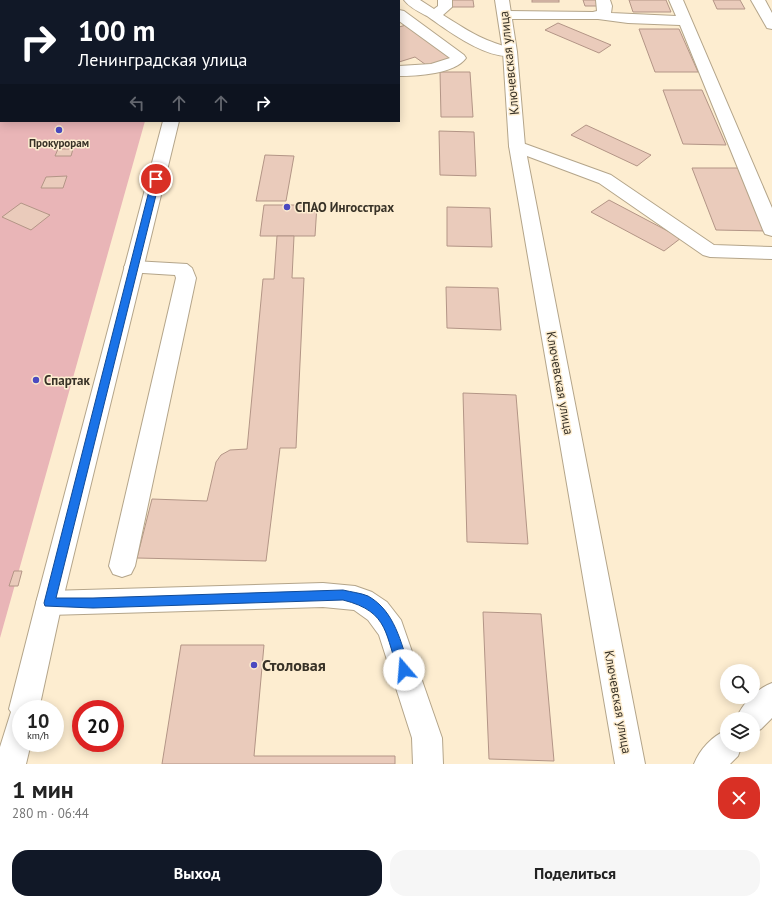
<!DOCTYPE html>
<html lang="ru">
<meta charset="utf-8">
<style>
:root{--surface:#fff;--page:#f6f6f6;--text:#222;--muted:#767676;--accent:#111827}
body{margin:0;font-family:"PT Sans",sans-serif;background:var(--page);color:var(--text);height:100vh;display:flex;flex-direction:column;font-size:15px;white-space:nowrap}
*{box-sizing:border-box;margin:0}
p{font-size:13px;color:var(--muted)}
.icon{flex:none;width:22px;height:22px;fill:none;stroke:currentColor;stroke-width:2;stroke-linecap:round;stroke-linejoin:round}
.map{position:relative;height:764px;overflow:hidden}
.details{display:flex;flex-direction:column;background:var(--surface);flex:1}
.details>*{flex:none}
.hud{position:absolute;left:0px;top:0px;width:400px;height:122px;box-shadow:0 2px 10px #0003;background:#111827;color:#fff;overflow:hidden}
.controls{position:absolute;left:720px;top:664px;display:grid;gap:8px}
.controls a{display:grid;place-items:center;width:40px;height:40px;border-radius:50%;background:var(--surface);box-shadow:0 2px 10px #0003;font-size:20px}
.speed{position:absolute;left:12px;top:700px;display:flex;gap:8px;font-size:20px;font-weight:700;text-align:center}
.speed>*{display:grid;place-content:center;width:52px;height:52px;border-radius:50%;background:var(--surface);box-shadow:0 2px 10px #0003;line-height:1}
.speed small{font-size:10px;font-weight:400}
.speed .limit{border:6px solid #d22;background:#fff;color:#111}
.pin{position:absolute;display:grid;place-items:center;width:34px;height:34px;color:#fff;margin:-17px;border:2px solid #fff;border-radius:50%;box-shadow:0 1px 4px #0007}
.me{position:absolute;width:44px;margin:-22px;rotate:342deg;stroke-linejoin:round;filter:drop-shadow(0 0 3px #0008)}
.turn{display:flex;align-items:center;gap:14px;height:84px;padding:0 12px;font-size:18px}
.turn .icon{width:52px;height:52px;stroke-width:2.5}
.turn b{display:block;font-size:28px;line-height:34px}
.lanes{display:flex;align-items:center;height:38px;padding:0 12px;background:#0003;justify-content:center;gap:20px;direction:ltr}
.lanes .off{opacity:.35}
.round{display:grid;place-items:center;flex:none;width:42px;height:42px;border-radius:16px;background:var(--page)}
.headline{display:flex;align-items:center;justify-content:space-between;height:68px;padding:0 12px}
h1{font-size:24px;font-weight:800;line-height:30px}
.primary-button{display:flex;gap:8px;margin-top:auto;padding:8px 12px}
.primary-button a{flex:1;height:46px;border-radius:16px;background:var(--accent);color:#fff;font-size:16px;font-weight:800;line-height:46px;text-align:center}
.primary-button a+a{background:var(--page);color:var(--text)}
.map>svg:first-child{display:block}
.green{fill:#e9b5b7}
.water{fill:#739f76;stroke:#617e5e}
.building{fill:#eacbbb;stroke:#b39586}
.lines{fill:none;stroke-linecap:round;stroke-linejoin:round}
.minor-casing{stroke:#b4a58a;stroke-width:2}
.major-casing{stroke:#b4a58a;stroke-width:2}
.minor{fill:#fff;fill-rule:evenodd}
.major{fill:#fff;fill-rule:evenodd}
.route{fill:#1a73e8;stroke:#114b97}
.poi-dot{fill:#4b4ac0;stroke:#fdedd0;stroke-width:1.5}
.labels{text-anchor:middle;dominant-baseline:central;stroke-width:3;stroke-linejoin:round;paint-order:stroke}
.far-poi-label{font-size:11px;font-weight:bold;fill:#383227;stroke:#fdedd0}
.street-label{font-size:13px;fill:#383227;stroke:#fdedd0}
.poi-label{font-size:13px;font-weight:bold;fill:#383227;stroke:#fdedd0;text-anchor:start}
.near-poi-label{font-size:16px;font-weight:bold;fill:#383227;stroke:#fdedd0;text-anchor:start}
</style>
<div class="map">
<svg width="772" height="764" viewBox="0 0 772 764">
<rect width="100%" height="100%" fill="#fdedd0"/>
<polygon class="green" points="0,85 1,121 145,121 0,638"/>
<polygon class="water" points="0,0 101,0 1,1 0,51"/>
<g class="building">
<polygon points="254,0 317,0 254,1"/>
<polygon points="449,0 473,0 474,7 450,7"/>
<rect x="532" y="0" width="27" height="2"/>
<polygon points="583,0 599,0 601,6 585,6"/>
<polygon points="629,0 666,0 671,12 633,12"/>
<polygon points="713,0 740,0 745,9 717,9"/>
<polygon points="558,23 611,45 599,53 545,30"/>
<polygon points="406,25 452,59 429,67 415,57 399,62 399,27"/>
<polygon points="639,29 679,29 698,72 655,72"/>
<polygon points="440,72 470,72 473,117 441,117"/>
<polygon points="663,90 702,90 726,145 683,144"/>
<polygon points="586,125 651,155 637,166 571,135"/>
<polygon points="439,131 474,132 476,176 440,175"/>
<polygon points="58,149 73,149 71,156 55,156"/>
<polygon points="265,155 294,156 286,201 256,201"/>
<polygon points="692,168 738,168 766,231 716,230"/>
<polygon points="67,176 63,188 41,188 46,177"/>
<polygon points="609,200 681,238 664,251 591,212"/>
<polygon points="21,203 50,215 31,230 2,217"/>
<polygon points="264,205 317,205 315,236 260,236"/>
<polygon points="447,207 490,208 492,247 447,246"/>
<polygon points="277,236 294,236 292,278 304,278 296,448 280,448 266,561 137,558 152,499 207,501 216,462 221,455 230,450 247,449 263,279 274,279"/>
<polygon points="446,287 498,288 501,330 447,328"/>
<polygon points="463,393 516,395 528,544 467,542"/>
<polygon points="14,571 22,571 18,586 9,586"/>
<polygon points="483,612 541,614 554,761 489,759"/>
<polygon points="181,645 264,645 254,756 395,756 395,764 162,764"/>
</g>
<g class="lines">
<defs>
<g id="minor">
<polygon points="373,0 388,0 389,1 374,1"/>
<path d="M404 0H420L434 9 438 6V0H452V7L443 15C470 32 483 41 515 49L517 52 515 55C489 62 447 30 427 16 419 12 409 7 404 0Z"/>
<polygon points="596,0 610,0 612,6 611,13 676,16 669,0 683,0 772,208 772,236 765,234 763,230 680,25 628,23 598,19 505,19 500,18 498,15 500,12 505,11 593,12 597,11"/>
<polygon points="751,0 765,0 772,13 772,29 767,28"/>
<path d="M399 10 404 11 464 55 466 58C455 74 417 76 399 76V66L431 64 450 58 399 21Z"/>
<polygon points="517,141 611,175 714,245 772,247 772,259 710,257 703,255 599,183 511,150 509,146 511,142"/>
<polygon points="134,261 187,264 192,268 196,278 135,566 131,574 122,577 113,574 109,566 176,278 175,275 127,272 124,267 127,262"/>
<polygon points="323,583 355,586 372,592 387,602 401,620 442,738 443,764 413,764 412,738 379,635 368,620 354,610 323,607 49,615 39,612 36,603 39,594 49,591"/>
<path d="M772 683V718L761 729 753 733V719H736C743 703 756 689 772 683Z"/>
<path d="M727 730V745H742L738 756 730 764H694C700 749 712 736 727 730Z"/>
</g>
<g id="major">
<rect x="192" y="0" width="14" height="1"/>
<polygon points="495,0 509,0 517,52 525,146 645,764 615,764 509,146 503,52"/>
<polygon points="163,121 179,121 62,603 39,709 21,709 21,743 31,743 26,764 0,764 0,747 11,712 9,709 36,603"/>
</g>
</defs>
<use href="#minor" class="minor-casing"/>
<use href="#major" class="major-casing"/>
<use href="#minor" class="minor"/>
<use href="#major" class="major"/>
</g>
<path class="route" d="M156 177 160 179 56 598H93L343 590C351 592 361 593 368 596 395 611 401 643 410 670L409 674 404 676 400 674C384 636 391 612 343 600L93 608 45 606 44 603 152 179Z"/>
<g class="poi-dot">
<circle cx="59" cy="130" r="4"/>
<circle cx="287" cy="207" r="4"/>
<circle cx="36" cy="380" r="4"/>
<circle cx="254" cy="665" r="4"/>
</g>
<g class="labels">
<g class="far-poi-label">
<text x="59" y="143">Прокурорам</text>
</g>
<g class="street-label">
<text transform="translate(509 63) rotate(-96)">Ключевская улица</text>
<text transform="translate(560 383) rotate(80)">Ключевская улица</text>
<text transform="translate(618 702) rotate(80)">Ключевская улица</text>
</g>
<g class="poi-label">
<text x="295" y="207">СПАО Ингосстрах</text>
<text x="44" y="380">Спартак</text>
</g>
<g class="near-poi-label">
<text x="262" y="665">Столовая</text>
</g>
</g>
</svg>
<div class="controls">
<a><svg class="icon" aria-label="search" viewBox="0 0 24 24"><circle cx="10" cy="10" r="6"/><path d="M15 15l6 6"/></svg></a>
<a><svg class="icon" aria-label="layers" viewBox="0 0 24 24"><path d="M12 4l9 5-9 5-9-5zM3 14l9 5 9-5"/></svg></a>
</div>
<div class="speed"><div>10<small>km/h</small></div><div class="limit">20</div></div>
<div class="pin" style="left:156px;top:179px;background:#d93025"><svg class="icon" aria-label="arrive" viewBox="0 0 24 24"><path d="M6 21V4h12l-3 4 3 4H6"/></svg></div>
<svg class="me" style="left:404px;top:670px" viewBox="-20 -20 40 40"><circle r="19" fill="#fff"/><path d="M0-13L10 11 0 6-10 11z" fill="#1a73e8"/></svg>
<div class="hud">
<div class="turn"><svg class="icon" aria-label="right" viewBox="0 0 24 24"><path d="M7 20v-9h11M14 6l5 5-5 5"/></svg><div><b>100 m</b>Ленинградская улица</div></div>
<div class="lanes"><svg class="icon off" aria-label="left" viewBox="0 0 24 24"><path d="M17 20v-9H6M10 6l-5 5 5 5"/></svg><svg class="icon off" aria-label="ahead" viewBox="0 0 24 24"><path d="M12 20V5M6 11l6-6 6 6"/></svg><svg class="icon off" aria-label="ahead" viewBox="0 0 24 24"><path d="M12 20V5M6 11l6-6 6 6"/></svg><svg class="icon" aria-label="right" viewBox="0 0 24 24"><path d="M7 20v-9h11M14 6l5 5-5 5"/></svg></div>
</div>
</div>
<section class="details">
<div class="headline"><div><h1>1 мин</h1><p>280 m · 06:44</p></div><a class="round" style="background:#d93025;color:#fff"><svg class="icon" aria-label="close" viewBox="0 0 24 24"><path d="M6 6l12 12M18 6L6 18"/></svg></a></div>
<div class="primary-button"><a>Выход</a><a>Поделиться</a></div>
</section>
